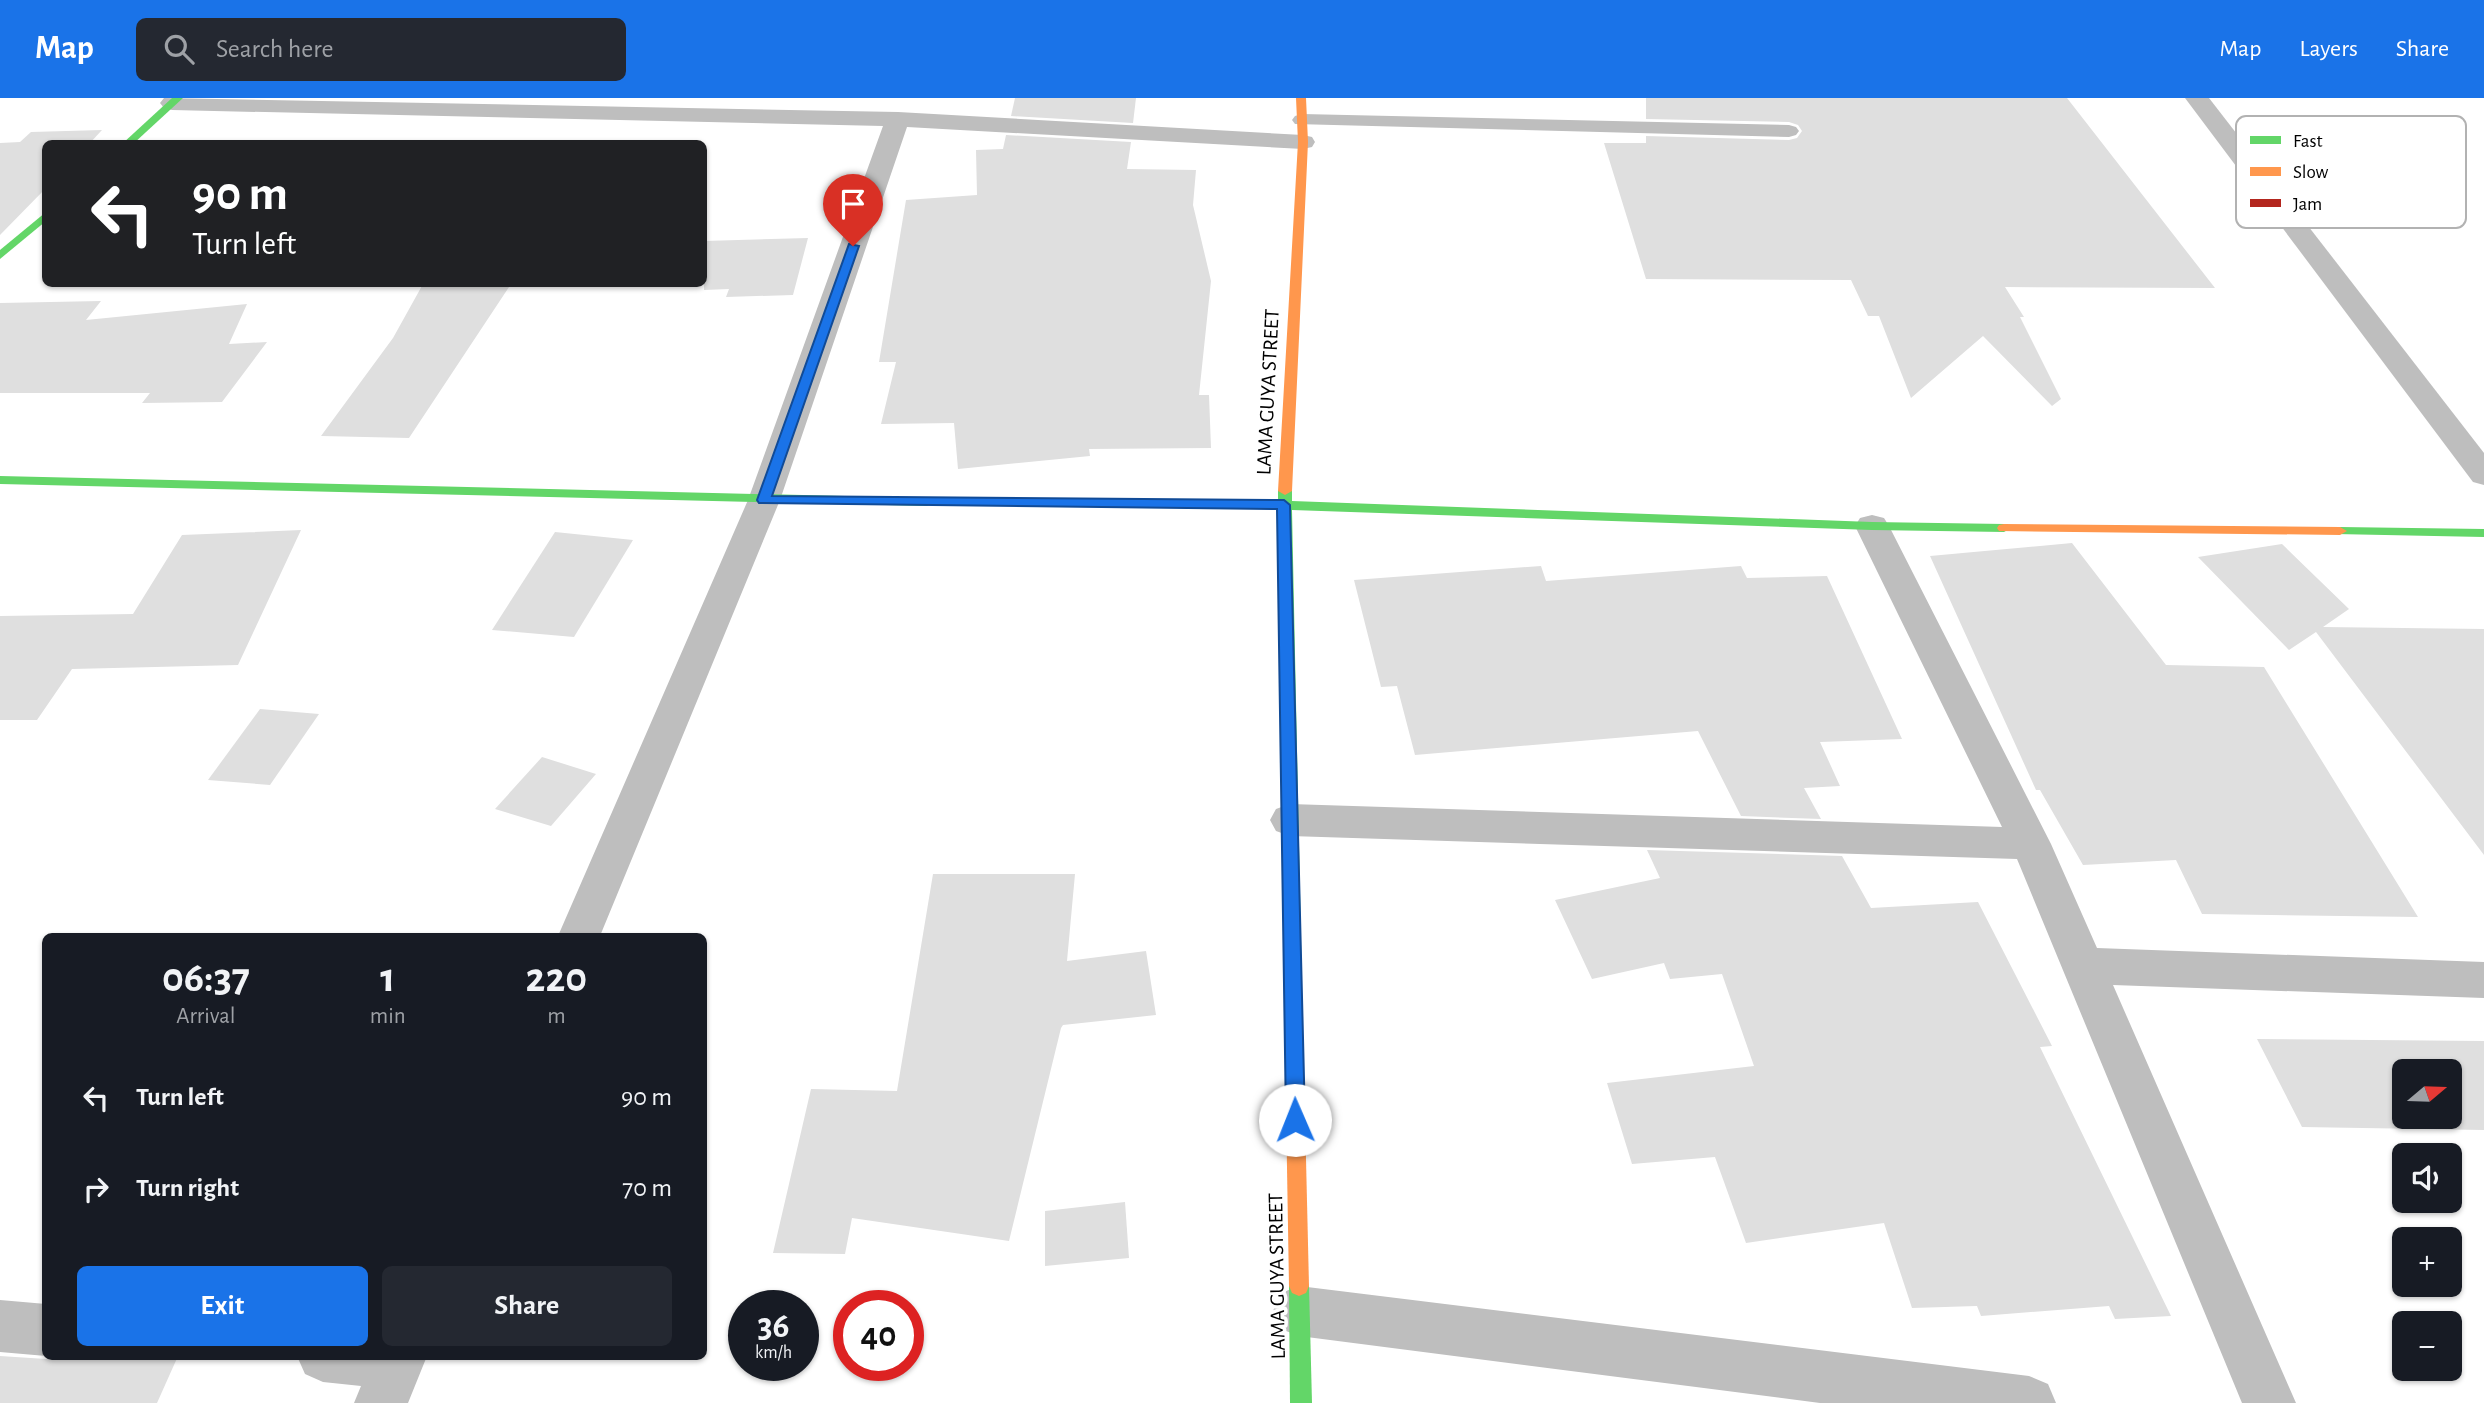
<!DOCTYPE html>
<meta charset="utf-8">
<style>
:root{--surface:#171b24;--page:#242831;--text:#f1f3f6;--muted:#9ea1a6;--accent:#1a73e8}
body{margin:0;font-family:"Alegreya Sans",sans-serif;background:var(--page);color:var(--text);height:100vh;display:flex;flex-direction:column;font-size:26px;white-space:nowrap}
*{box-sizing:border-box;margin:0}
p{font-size:23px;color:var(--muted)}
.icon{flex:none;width:38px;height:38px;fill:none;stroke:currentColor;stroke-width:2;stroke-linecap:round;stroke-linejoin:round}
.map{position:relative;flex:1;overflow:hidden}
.drawer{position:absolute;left:42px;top:835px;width:665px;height:427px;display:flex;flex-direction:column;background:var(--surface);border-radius:10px;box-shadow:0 2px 5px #0004}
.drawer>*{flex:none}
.top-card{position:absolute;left:42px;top:42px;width:665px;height:147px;border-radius:10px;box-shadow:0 2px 5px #0004;background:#202124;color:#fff;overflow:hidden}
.needle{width:46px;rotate:71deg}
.buttons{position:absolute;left:2392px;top:961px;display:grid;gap:14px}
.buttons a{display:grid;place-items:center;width:70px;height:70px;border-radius:10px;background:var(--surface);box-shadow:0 2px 5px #0004;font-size:35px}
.speed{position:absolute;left:728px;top:1192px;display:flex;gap:14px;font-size:35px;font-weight:700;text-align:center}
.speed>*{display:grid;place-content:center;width:91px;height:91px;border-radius:50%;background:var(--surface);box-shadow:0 2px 5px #0004;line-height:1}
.speed small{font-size:18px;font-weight:400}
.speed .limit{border:10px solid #d22;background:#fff;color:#111}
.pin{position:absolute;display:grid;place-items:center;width:60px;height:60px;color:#fff;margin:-72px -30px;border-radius:50% 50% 50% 0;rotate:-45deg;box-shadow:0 0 7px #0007}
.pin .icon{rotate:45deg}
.me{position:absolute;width:77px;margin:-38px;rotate:359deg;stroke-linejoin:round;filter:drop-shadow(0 0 5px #0008)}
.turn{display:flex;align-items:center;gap:24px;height:147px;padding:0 35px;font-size:32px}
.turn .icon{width:91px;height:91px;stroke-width:2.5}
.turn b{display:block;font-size:49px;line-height:60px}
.eta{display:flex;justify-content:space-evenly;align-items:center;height:119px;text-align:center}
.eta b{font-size:42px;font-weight:600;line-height:49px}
.action{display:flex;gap:14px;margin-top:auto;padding:14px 35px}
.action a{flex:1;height:80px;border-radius:10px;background:var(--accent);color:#fff;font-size:28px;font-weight:600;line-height:80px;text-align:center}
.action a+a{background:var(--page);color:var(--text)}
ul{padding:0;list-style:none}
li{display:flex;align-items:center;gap:21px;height:91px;padding:0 35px}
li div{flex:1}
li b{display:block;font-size:26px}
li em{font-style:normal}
header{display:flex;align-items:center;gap:42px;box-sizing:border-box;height:98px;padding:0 35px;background:var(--accent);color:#fff}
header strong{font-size:33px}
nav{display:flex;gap:38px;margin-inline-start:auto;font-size:24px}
.search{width:490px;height:63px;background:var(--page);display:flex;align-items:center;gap:18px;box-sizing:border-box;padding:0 24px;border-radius:10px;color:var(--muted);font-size:26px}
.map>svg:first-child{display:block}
.building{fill:#dfdfdf;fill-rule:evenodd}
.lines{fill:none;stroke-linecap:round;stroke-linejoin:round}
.lane{fill:#bebebe;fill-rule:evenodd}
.street{fill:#bebebe;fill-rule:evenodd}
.fast{fill:#63d668;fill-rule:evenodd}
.slow{fill:#ff974d;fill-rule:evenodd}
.jam{fill:#b3261e;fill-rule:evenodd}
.route{fill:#1a73e8;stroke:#114b97;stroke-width:2}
.labels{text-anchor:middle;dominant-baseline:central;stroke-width:7;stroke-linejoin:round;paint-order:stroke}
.street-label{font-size:21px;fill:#000;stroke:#fff}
.key{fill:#fff;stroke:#b2b2b2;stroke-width:2}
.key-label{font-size:19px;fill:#000}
</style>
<header>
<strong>Map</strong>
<div class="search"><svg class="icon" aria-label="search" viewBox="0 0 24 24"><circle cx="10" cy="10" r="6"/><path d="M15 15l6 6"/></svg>Search here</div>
<nav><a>Map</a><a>Layers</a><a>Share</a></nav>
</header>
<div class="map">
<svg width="2484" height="1305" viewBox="0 0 2484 1305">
<rect width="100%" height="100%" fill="#fff"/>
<g class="building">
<polygon points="1015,0 1136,0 1133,25 1011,18"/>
<polygon points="1646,0 2067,0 2215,190 2005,189 2024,219 2020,219 2061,301 2052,308 1983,238 1911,300 1879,218 1868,218 1851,182 1646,181 1604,45 1646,45 1646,38 1789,42 1797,40 1802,33 1798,27 1789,24 1646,21"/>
<polygon points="102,32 89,46 46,46 46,90 0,137 0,45 20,44 31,34"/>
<polygon points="1006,37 1131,44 1127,71 1196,72 1193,107 1211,183 1199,297 1209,297 1211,350 1089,351 1090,358 958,371 954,325 881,326 896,264 879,264 906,102 977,97 976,52 1003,51"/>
<polygon points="808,140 793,197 726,199 729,191 704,192 704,143"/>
<polygon points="423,186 511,186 409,340 321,338 393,240"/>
<polygon points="101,203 86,222 247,206 229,246 267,244 222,304 142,305 150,295 0,295 0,205"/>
<polygon points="301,432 238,567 72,571 37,622 0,622 0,518 133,516 182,437"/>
<polygon points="555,434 633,442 574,539 492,532"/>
<polygon points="2072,445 2166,567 2264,569 2418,819 2202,816 2176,762 2083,767 2040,692 2036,692 1930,458"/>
<polygon points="2282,446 2349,511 2323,529 2484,531 2484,757 2316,534 2289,552 2198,459"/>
<polygon points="1541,468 1546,483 1741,468 1747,480 1827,478 1902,641 1820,644 1840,688 1804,690 1821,721 1741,718 1698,633 1415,657 1397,588 1381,589 1354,482"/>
<polygon points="260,611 319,616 270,687 208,682"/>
<polygon points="542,659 596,676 551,728 495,711"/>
<polygon points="1647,752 1842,758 1871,810 1978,804 2052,948 2040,949 2171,1218 2115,1221 2109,1208 1981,1218 1977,1208 1912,1210 1884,1125 1746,1145 1715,1059 1632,1066 1607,985 1754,968 1722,876 1670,881 1664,865 1592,881 1555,802 1660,780"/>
<polygon points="933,776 1075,776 1067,863 1146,853 1156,917 1063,927 1061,930 1009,1143 852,1120 845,1156 773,1155 811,991 897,993"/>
<path d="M2257 941 2484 943V1032L2302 1029ZM2404 973H2450V1018H2404Z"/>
<polygon points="1125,1104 1129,1160 1045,1168 1045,1113"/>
<polygon points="0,1258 46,1261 49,1258 178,1258 157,1305 0,1305"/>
</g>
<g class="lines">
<polygon class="lane" points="1302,16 1789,27 1796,29 1799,33 1796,37 1789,39 1295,26 1292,22 1295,18"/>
<g class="street">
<polygon points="164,0 898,14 1303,37 1312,39 1315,44 1312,49 1303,51 907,29 780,402 600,838 558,838 748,402 883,28 172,12 164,10 160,5"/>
<polygon points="2185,0 2209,0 2484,355 2484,387 2473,384"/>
<polygon points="1872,417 1884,420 1889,428 2051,746 2097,850 2484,864 2484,900 2113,887 2296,1305 2242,1305 2017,761 1290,738 1276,733 1270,722 1276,711 1290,706 2002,729 1855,428 1860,420"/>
<polygon points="1299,1188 2029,1278 2048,1286 2056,1305 1820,1305 1299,1238 1281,1231 1273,1213 1281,1195"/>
<polygon points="0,1202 46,1206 46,1258 0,1254"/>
<polygon points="297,1258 427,1258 408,1305 354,1305 361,1288 323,1284 305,1276"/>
</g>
<g class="fast">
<polygon points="172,0 183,0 133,46 122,46"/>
<polygon points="46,114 46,123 0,161 0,152"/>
<polygon points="0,378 927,400 934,404 927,408 0,386"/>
<polygon points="1285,389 1292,393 1292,403 1872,424 2004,426 2011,430 2004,434 1872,432 1292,412 1302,891 1299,896 1293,899 1287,896 1284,891 1279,411 1273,407 1278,403 1278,393"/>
<polygon points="2340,429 2484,431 2484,439 2335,436 2333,433"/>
<polygon points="1299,1178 1306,1181 1309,1188 1312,1305 1290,1305 1289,1188 1292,1181"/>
</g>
<g class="slow">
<polygon points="1296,0 1306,0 1308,44 1292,393 1285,397 1278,393 1298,44"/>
<polygon points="2004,426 2340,429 2347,433 2340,437 1999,433 1997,430 1999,427"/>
<polygon points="1293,883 1299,886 1302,891 1309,1188 1306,1195 1299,1198 1292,1195 1289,1188 1284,891 1287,886"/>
</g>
<polygon class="jam" points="927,400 1280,403 1287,407 1280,411 922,407 920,404"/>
</g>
<polygon class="route" points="849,146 859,148 772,398 1284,402 1290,407 1305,1022 1302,1028 1295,1031 1288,1028 1286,1022 1277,411 759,405 757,402"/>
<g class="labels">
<g class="street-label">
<text transform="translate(1268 294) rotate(-87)">LAMA GUYA STREET</text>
<text transform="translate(1277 1178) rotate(-91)">LAMA GUYA STREET</text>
</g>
</g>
<rect x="2236" y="18" width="230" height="112" rx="10" class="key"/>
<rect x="2250" y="38" width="31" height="8" fill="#63d668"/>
<rect x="2250" y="69" width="31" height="9" fill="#ff974d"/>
<rect x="2250" y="101" width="31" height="8" fill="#b3261e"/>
<g class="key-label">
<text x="2293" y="49">Fast</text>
<text x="2293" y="80">Slow</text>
<text x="2293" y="112">Jam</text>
</g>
</svg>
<div class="buttons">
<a><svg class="needle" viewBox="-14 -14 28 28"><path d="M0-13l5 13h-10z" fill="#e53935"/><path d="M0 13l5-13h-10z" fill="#9ea1a6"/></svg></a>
<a><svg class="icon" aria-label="sound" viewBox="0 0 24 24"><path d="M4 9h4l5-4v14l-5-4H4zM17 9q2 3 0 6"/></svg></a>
<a>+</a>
<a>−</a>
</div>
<div class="speed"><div>36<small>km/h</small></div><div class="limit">40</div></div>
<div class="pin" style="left:853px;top:148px;background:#d93025"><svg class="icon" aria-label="arrive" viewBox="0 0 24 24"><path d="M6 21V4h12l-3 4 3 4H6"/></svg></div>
<svg class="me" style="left:1295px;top:1022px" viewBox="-20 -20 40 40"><circle r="19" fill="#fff"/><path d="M0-13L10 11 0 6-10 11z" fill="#1a73e8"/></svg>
<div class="top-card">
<div class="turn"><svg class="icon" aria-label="left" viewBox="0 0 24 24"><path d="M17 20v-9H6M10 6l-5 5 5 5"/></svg><div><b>90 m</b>Turn left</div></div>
</div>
<section class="drawer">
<div class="eta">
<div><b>06:37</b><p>Arrival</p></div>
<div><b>1</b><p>min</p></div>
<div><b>220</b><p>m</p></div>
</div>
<ul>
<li><svg class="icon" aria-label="left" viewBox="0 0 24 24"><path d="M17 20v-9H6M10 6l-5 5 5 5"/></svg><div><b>Turn left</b></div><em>90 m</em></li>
<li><svg class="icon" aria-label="right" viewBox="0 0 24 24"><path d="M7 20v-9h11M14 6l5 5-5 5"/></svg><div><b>Turn right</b></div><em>70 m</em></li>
</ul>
<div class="action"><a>Exit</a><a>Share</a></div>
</section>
</div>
